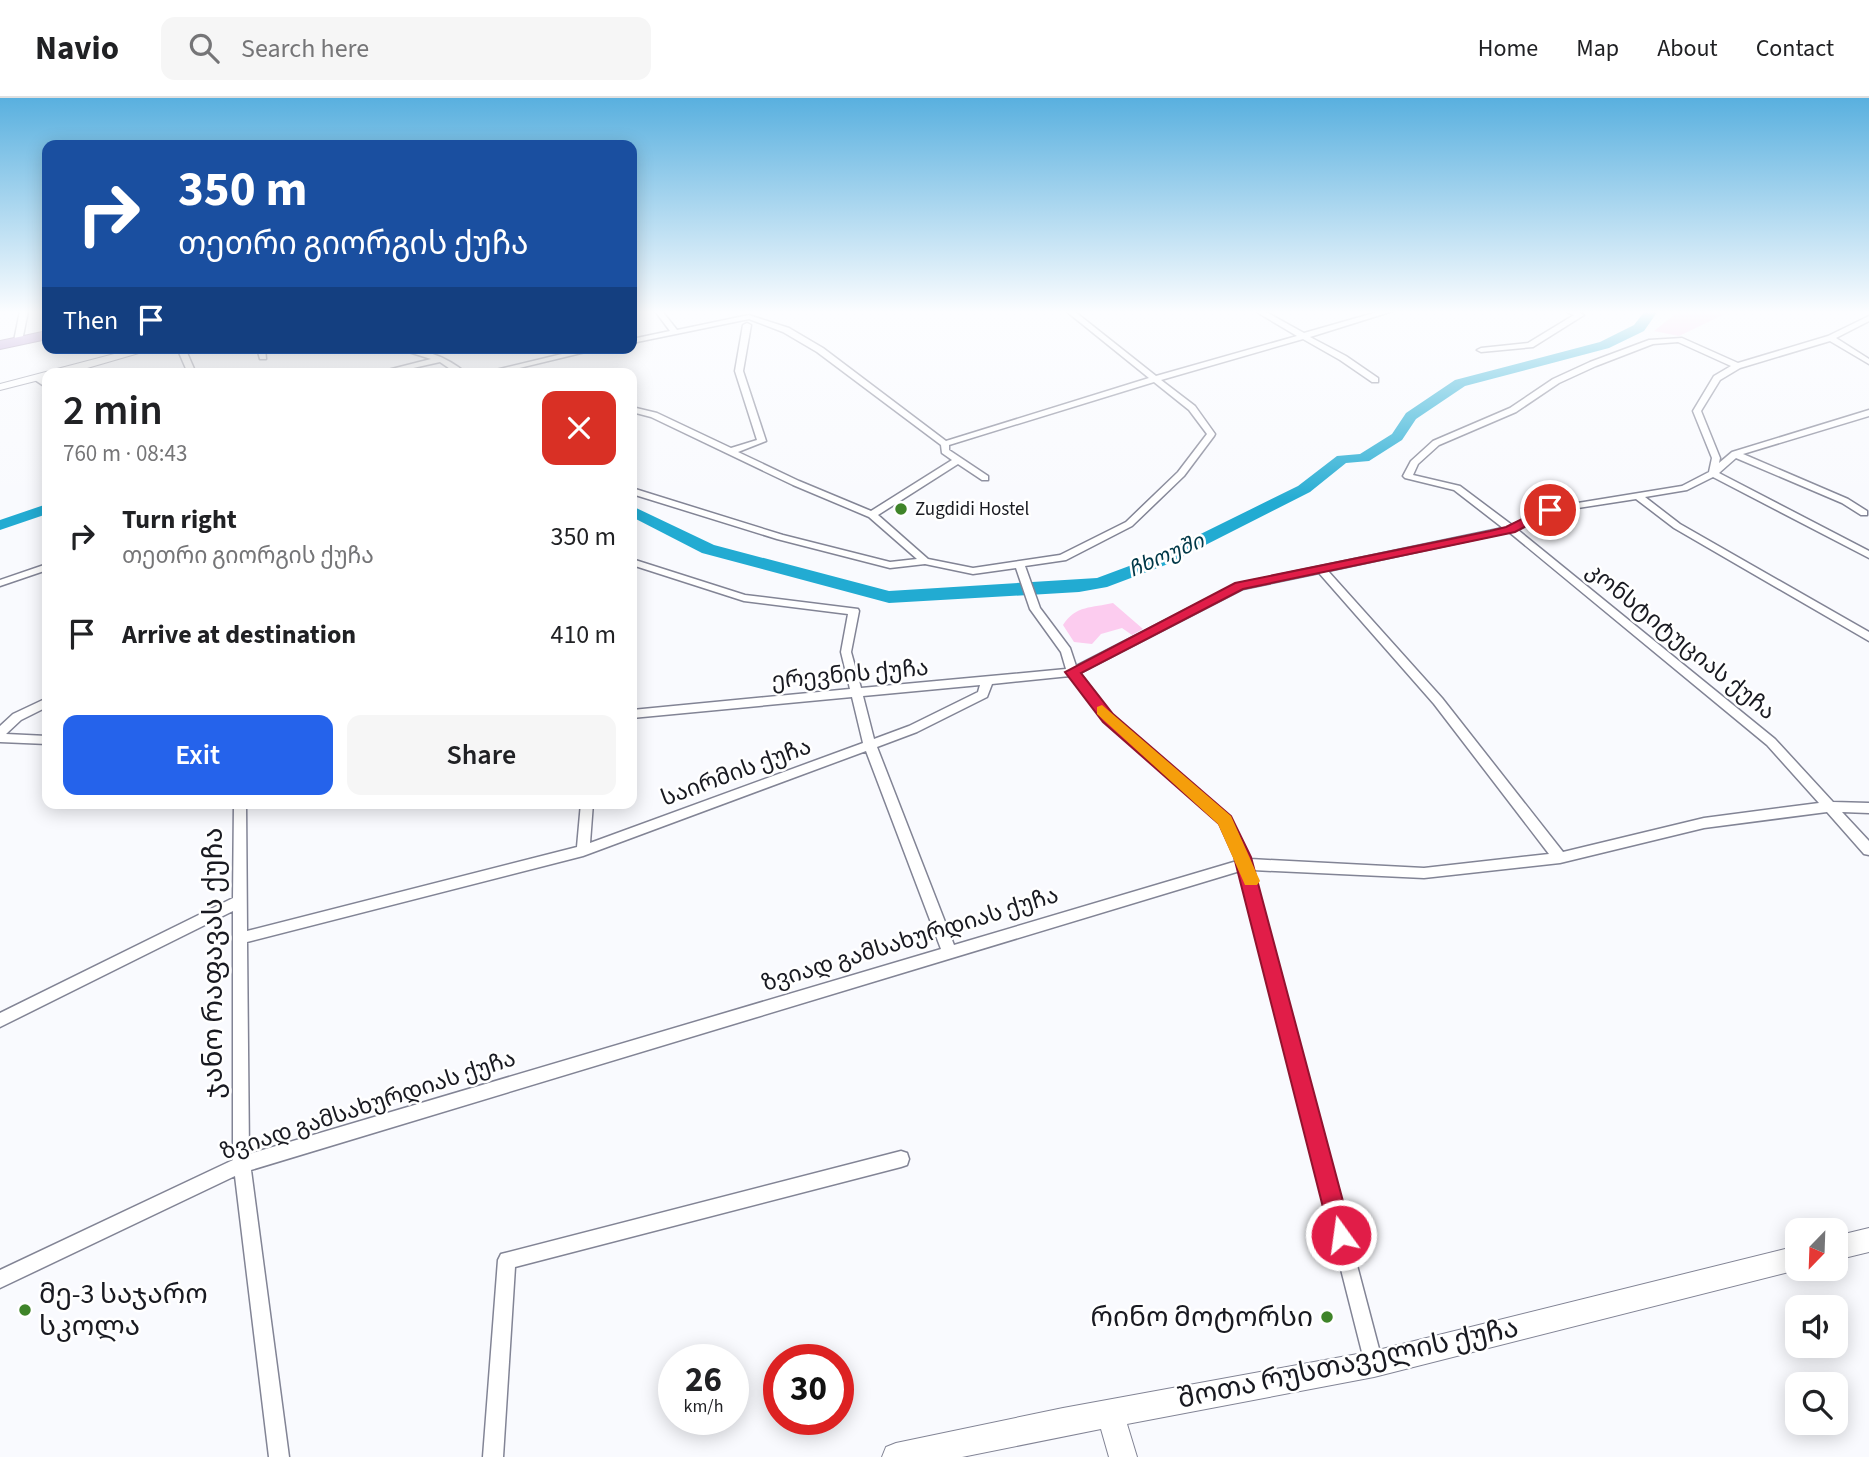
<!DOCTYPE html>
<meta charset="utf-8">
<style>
:root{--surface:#fff;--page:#f6f6f6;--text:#202124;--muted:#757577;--line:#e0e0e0;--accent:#2563eb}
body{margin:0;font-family:"Source Sans 3","Noto Sans Georgian",sans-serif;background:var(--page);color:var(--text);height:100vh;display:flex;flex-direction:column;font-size:26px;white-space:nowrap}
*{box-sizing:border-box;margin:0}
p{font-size:23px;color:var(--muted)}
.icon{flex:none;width:38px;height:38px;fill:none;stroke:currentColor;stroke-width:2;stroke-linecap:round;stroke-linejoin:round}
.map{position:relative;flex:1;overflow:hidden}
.details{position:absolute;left:42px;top:270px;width:595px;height:441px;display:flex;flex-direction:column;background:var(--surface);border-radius:14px;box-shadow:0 4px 18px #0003}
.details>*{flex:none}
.banner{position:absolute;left:42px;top:42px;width:595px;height:214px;border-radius:14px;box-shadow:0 4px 18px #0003;background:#1a4fa0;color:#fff;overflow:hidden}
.needle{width:46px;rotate:203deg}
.buttons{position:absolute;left:1785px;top:1120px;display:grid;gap:14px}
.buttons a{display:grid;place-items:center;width:63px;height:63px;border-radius:14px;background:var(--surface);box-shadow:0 4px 18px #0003;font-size:35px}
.speed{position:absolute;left:658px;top:1246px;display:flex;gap:14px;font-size:35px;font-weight:700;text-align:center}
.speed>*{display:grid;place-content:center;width:91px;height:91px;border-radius:50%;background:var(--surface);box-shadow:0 4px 18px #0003;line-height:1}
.speed small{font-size:18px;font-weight:400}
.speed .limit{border:10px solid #d22;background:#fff;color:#111}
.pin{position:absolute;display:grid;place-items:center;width:60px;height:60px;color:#fff;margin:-30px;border:4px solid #fff;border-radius:50%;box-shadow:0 2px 7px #0007}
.me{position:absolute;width:77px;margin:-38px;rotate:346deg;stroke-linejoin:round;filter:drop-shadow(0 0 5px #0008)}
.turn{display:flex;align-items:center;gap:24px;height:147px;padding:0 21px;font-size:32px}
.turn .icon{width:91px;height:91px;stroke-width:2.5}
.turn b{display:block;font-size:49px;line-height:60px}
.then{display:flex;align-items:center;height:66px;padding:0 21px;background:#0003;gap:14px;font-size:26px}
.round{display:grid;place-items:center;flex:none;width:74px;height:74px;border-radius:14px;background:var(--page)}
.summary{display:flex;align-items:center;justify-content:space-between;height:119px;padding:0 21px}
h1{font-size:42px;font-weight:600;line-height:52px}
.cta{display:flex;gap:14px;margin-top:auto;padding:14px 21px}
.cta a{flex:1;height:80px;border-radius:14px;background:var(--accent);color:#fff;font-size:28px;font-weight:600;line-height:80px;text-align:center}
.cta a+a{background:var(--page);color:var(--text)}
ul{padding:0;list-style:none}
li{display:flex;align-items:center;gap:21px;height:98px;padding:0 21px}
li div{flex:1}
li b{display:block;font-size:26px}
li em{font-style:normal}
header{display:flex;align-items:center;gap:42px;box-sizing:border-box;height:98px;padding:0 35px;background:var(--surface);border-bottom:2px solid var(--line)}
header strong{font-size:33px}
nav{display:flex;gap:38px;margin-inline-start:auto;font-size:24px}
.search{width:490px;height:63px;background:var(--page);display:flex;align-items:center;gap:18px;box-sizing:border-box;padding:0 24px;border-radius:14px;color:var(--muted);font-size:26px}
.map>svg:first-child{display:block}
.green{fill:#fcccef}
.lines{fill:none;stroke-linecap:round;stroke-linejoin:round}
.river{fill:#22abd2;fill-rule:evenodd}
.street-casing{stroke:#828495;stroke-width:3}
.secondary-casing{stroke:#828495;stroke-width:2}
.highway-casing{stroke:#725a8a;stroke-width:2}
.street{fill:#fff;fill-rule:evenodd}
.secondary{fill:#fff;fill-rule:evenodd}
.highway{fill:#a27cc3;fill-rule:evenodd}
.route{fill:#e11d48;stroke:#92132f;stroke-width:2}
.slow{fill:#f59e0b}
.poi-dot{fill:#3f8429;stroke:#fff;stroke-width:2.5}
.labels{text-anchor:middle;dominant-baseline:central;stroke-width:5;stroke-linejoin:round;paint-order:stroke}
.far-poi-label{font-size:19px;fill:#191a21;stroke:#fff;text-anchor:start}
.far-water-label{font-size:21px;font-style:italic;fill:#003848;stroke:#fff}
.street-label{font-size:23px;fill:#191a21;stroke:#fff}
.near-street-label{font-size:28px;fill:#191a21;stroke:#fff}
.near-poi-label{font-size:28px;fill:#191a21;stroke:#fff;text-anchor:start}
</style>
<header>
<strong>Navio</strong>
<div class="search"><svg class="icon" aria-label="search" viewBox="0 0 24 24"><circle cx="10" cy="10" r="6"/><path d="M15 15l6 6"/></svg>Search here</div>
<nav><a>Home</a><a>Map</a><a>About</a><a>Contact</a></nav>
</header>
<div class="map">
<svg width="1869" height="1359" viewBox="0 0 1869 1359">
<rect width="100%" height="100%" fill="#f9fafe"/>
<g class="green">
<polygon points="1679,213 1731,213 1679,238 1654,233"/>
<path d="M1113 505 1143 531 1132 537 1122 530 1101 536 1092 546 1074 544 1063 527C1076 507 1092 510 1113 505Z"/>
</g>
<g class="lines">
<g class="river">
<polygon points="1645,213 1658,213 1644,233 1609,250 1465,288 1416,321 1402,342 1369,363 1346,365 1310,394 1168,466 1107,489 1079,494 889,505 702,455 632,419 632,408 714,447 889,493 1097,480 1156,458 1298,388 1337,358 1360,356 1392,336 1406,315 1455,282 1600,244 1634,227"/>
<polygon points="47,406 47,416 0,432 0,422"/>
</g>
<defs>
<g id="street">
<polygon points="20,213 28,213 22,243 18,245 14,243"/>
<path d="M655 213H662L677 232 749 217 789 230 823 250 946 343 1149 280 1066 213H1074L1156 278 1297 238 1255 213H1264L1304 235 1381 213H1393L1310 239 1346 258 1378 280V284H1372L1340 262 1303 241 1161 282 1195 308 1215 336 1214 338 1184 378 1132 428 1066 462 1025 468 1040 510 1070 550 1076 568 1236 486 1503 430 1454 392 1405 380 1403 378 1411 363 1433 343 1510 310 1553 281 1590 264 1649 242 1682 240 1738 265 1828 238 1869 218V223L1836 240 1869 261V266L1830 243 1740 270 1720 282 1701 313 1720 360 1719 365 1732 354 1869 312V318L1743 356 1848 401 1867 413V417H1861L1842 405 1736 360 1719 375 1869 453V460L1713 379 1687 392 1645 399 1680 426 1869 534V543L1674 430 1636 401 1552 414 1518 432 1775 641 1833 704 1869 705V715L1842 714 1869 743V757L1864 756 1827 714 1704 730 1560 765 1424 780 1253 772 1383 1266 1381 1273 1374 1275 1367 1273 1365 1266 1240 773 251 1072 289 1359H269L235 1078 0 1190V1172L233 1062V813L0 929V915L233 800 234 705H246L247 833 577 749 581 705H593L590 745 863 645 852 599 632 620V612L850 591 841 554 848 516 744 503 632 467V461L745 497 858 511 859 513 851 554 861 590 1066 571 1061 554 1030 511 1016 470 973 476 925 466 890 470 777 441 632 396V390L783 437 890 464 917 461 869 419 793 387 651 319 632 314V309L657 315 731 350 757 342 735 273 743 227 747 225 751 227 743 273 766 343 738 354 799 383 871 413 952 362 942 355 941 347 817 254 783 234 749 221 632 245V241L670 233ZM1678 244 1731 268 1714 278 1693 313 1712 360 1709 374 1682 388 1547 410 1512 427 1460 388 1413 377 1418 366 1439 347 1516 314 1559 285 1596 268 1653 246ZM1154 284 1189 312 1207 336 1178 374 1126 424 1060 457 973 470 928 461 878 417 958 366 982 382H988V378L949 352V347ZM1509 434 1767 647 1819 705 1704 720 1563 754 1442 600 1328 473ZM1319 475 1434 606 1549 756 1424 770 1250 761 1229 719 1112 617 1080 575 1243 491ZM1070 578 1104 623 1220 725 1237 763 954 847 877 649 917 634 987 599 992 586ZM980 587 978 594 909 628 874 641 863 598ZM866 653 941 851 249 1056 247 844 583 758Z"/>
<polygon points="1565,213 1576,213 1584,217 1533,249 1481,254 1477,252 1481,250 1528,245 1574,217"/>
<polygon points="177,250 185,250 195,273 194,275 187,273"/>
<polygon points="257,250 265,250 266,261 260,261"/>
<path d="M396 250C422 250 446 258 466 275H456L440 264 391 275H376L431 261Z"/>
<polygon points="587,250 602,250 499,275 483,275"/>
<polygon points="35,278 41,278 47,284 47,290 35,282"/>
<polygon points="47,466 47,472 0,488 0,482"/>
<polygon points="47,600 47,609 21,622 6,636 47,638 47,646 0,644 0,628 13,616"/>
<polygon points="901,1053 907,1055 909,1061 907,1067 901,1069 515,1169 503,1359 483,1359 498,1162 501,1156"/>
</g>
<g id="secondary">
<polygon points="137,250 156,250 70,275 47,275 47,280 0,292 0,286"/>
<polygon points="1869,1130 1869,1154 1836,1162 1836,1138"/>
<polygon points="1797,1148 1797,1171 1801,1171 1797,1172 1374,1279 1127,1326 1137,1359 1109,1359 1101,1331 962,1359 882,1359 886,1349 896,1345 1063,1310 1374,1253"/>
</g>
<polygon id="highway" points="47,233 47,241 0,251 0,243"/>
</defs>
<use href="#street" class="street-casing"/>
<use href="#secondary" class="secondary-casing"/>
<use href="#highway" class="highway-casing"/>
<use href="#street" class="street"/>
<use href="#secondary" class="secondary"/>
<use href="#highway" class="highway"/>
</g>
<linearGradient id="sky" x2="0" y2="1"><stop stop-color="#59b0df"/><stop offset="0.53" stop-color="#fcfdff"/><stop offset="1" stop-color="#fcfdff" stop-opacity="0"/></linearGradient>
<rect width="1869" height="404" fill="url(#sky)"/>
<polygon class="route" points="1546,409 1556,412 1515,434 1243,491 1081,575 1113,616 1231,718 1251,759 1352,1137 1349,1145 1341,1148 1333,1145 1330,1137 1234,759 1219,726 1103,624 1065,574 1235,485 1490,433 1506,429"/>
<polygon class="slow" points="1102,607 1231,718 1260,783 1257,787 1245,787 1218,726 1097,616 1097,609"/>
<g class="poi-dot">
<circle cx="901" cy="411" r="7"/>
<circle cx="25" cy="1212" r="7"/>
<circle cx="1327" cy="1219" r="7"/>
</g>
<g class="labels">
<g class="far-poi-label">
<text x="915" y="411">Zugdidi Hostel</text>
</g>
<g class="far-water-label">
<text transform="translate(1166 457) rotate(-23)">ჩხოუში</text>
</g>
<g class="street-label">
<text transform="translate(1681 543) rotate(39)">კონსტიტუციას ქუჩა</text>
<text transform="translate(850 576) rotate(-5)">ერევნის ქუჩა</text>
<text transform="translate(736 674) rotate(-20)">საირმის ქუჩა</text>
<text transform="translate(910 841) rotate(-17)">ზვიად გამსახურდიას ქუჩა</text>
<text transform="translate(368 1007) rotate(-18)">ზვიად გამსახურდიას ქუჩა</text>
</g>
<g class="near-street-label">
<text transform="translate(213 865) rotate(-90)">ჯანო რაფავას ქუჩა</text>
<text transform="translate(1348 1265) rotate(-12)">შოთა რუსთაველის ქუჩა</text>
</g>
<g class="near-poi-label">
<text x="39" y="1196">მე-3 საჯარო<tspan x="39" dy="32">სკოლა</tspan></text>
<text x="1313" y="1219" text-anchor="end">რინო მოტორსი</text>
</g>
</g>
</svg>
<div class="buttons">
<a><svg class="needle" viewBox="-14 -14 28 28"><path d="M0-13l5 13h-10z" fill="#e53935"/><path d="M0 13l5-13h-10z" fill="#757577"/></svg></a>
<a><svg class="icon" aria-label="sound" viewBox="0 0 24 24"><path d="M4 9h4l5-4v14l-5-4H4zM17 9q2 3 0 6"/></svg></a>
<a><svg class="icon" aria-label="search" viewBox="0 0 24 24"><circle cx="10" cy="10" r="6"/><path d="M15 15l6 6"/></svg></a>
</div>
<div class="speed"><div>26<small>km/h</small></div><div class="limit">30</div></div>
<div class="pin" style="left:1550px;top:412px;background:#d93025"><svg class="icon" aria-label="arrive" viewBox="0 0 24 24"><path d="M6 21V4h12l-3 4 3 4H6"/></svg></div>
<svg class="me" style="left:1341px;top:1137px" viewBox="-20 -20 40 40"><circle r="17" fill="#e11d48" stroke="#fff" stroke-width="3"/><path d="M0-11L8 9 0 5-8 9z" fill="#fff"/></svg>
<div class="banner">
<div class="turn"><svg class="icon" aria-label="right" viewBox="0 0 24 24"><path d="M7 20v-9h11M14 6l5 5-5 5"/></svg><div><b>350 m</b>თეთრი გიორგის ქუჩა</div></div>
<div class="then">Then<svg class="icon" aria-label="arrive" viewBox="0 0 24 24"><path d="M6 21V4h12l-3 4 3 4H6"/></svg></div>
</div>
<section class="details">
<div class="summary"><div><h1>2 min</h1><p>760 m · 08:43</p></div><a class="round" style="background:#d93025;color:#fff"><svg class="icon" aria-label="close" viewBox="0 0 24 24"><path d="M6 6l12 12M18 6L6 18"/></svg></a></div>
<ul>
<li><svg class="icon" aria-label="right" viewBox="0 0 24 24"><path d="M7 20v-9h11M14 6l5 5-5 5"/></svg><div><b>Turn right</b><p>თეთრი გიორგის ქუჩა</p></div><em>350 m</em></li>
<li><svg class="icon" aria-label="arrive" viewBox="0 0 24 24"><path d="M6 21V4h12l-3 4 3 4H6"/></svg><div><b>Arrive at destination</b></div><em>410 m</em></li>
</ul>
<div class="cta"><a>Exit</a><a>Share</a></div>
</section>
</div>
